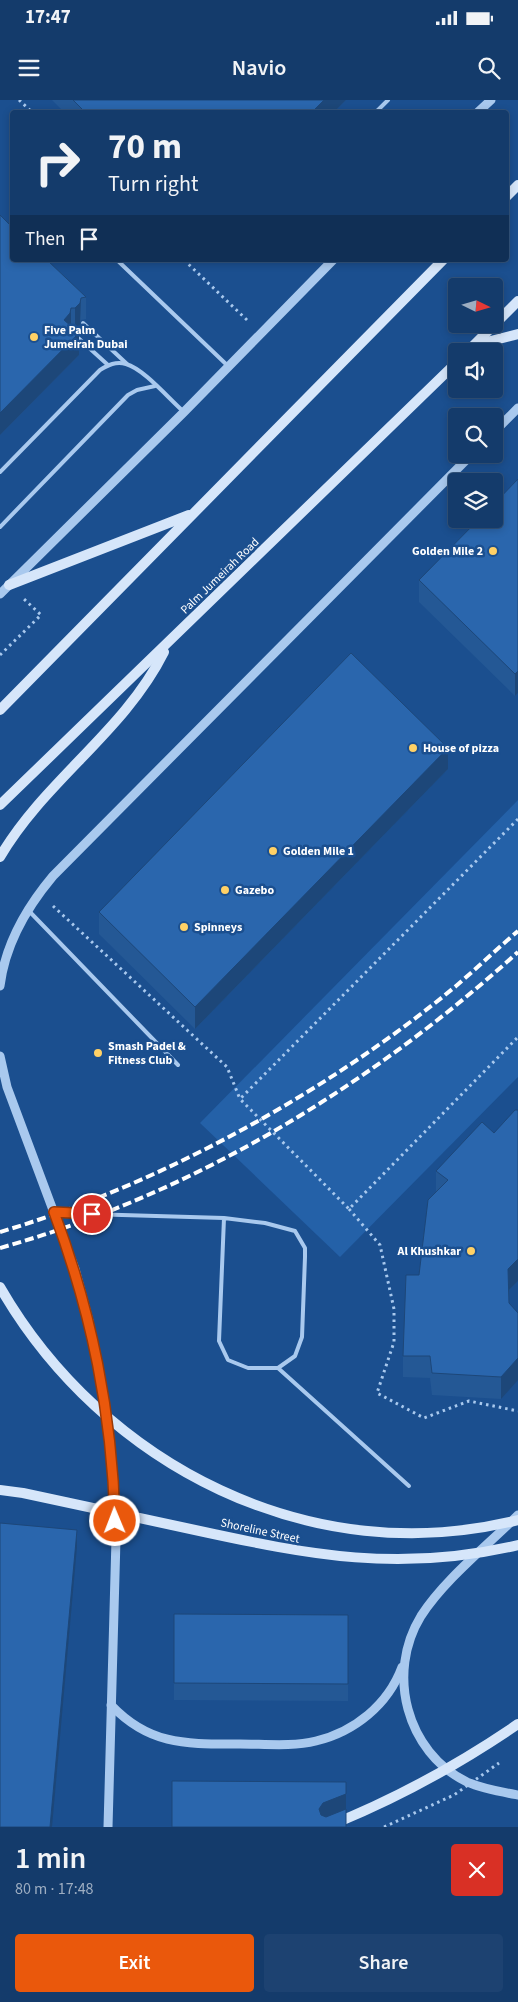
<!DOCTYPE html>
<meta charset="utf-8">
<style>
:root{--surface:#143b6b;--page:#1d4271;--text:#f1f3f6;--muted:#9dadc1;--line:#33557e;--accent:#ea580c}
body{margin:0;font-family:"Source Sans 3",sans-serif;background:var(--page);color:var(--text);height:100vh;display:flex;flex-direction:column;font-size:19px;white-space:nowrap}
*{box-sizing:border-box;margin:0}
p{font-size:16px;color:var(--muted)}
.icon{flex:none;width:28px;height:28px;fill:none;stroke:currentColor;stroke-width:2;stroke-linecap:round;stroke-linejoin:round}
.map{position:relative;height:1727px;overflow:hidden}
.sheet{display:flex;flex-direction:column;background:var(--surface);flex:1}
.sheet>*{flex:none}
.top-card{position:absolute;left:10px;top:10px;width:499px;height:152px;border-radius:5px;box-shadow:0 2px 8px #0003,0 0 0 1px var(--line);background:#143b6b;color:var(--text);overflow:hidden}
.needle{width:32px;rotate:95deg}
.controls{position:absolute;left:448px;top:178px;display:grid;gap:10px}
.controls a{display:grid;place-items:center;width:55px;height:55px;border-radius:5px;background:var(--surface);box-shadow:0 2px 8px #0003,0 0 0 1px var(--line);font-size:25px}
.pin{position:absolute;display:grid;place-items:center;width:42px;height:42px;color:#fff;margin:-21px;border:2px solid #fff;border-radius:50%;box-shadow:0 1px 5px #0007}
.me{position:absolute;width:55px;margin:-28px;rotate:359deg;stroke-linejoin:round;filter:drop-shadow(0 0 4px #0008)}
.turn{display:flex;align-items:center;gap:18px;height:105px;padding:0 15px;font-size:22px}
.turn .icon{width:65px;height:65px;stroke-width:2.5}
.turn b{display:block;font-size:35px;line-height:42px}
.then{display:flex;align-items:center;height:48px;padding:0 15px;background:#0003;gap:10px;font-size:19px}
.round{display:grid;place-items:center;flex:none;width:52px;height:52px;border-radius:5px;background:var(--page)}
.head{display:flex;align-items:center;justify-content:space-between;height:85px;padding:0 15px}
h1{font-size:30px;font-weight:600;line-height:38px}
.primary-button{display:flex;gap:10px;margin-top:auto;padding:10px 15px}
.primary-button a{flex:1;height:58px;border-radius:5px;background:var(--accent);color:#fff;font-size:20px;font-weight:600;line-height:58px;text-align:center}
.primary-button a+a{background:var(--page);color:var(--text)}
.status{display:flex;justify-content:space-between;align-items:center;height:35px;padding:0 25px;background:var(--surface);direction:ltr}
.status svg{height:14px;fill:currentColor}
header{display:flex;justify-content:space-between;align-items:center;height:65px;padding:0 15px;background:var(--surface);font-size:22px;font-weight:600}
.map>svg:first-child{display:block}
.park{fill:#2461a8}
.lines{fill:none;stroke-linecap:round;stroke-linejoin:round}
.path{stroke:#a9c9ee;stroke-width:3;stroke-dasharray:2.5 4;stroke-linecap:butt}
.service{stroke:#a9c9ee;stroke-width:4}
.tertiary{stroke:#a9c9ee;stroke-width:9}
.secondary{stroke:#d6e6fa;stroke-width:10}
.rail{stroke:#fff;stroke-width:4;stroke-dasharray:9 4;stroke-linecap:butt}
.path-bridge{stroke:#a9c9ee;stroke-width:3;stroke-dasharray:2.5 4;stroke-linecap:butt}
.secondary-bridge{stroke:#d6e6fa;stroke-width:10}
.wall{fill:#245895}
.shaded-wall{fill:#1d4779}
.building{fill:#2a66ad;stroke:#1d4779}
.route-casing{stroke:#983908;stroke-width:12}
.route{stroke:#ea580c;stroke-width:9}
.poi-dot{fill:#ffd166;stroke:#1b4f8f;stroke-width:2}
.labels{text-anchor:middle;dominant-baseline:central;stroke-width:5;stroke-linejoin:round;paint-order:stroke}
.poi-label{font-size:12px;font-weight:bold;fill:#fff;stroke:#1b4f8f;text-anchor:start}
.street-label{font-size:12px;fill:#fff;stroke:#1b4f8f}
</style>
<div class="status"><b>17:47</b><svg viewBox="0 0 49 12"><path d="M0 12V9h3v3zM5 12V6h3v6zM10 12V3h3v9zM15 12V0h3v12zM26 1h20v11H26zM47 4h2v5h-2z"/></svg></div>
<header><svg class="icon" aria-label="menu" viewBox="0 0 24 24"><path d="M4 6h16M4 12h16M4 18h16"/></svg>Navio<svg class="icon" aria-label="search" viewBox="0 0 24 24"><circle cx="10" cy="10" r="6"/><path d="M15 15l6 6"/></svg></header>
<div class="map">
<svg width="518" height="1727" viewBox="0 0 518 1727">
<rect width="100%" height="100%" fill="#1b4f8f"/>
<polygon class="park" points="518,700 518,977 340,1157 200,1023"/>
<g class="lines">
<g class="path">
<polyline points="19,0 32,12"/>
<polyline points="184,160 247,220"/>
<polyline points="0,555 41,515 24,499"/>
<polyline points="518,719 240,999 349,1109 518,937"/>
<polyline points="53,806 227,967 240,999"/>
<polyline points="349,1109 380,1145 394,1209 394,1242 377,1293 424,1318 469,1301 518,1311"/>
</g>
<g class="service">
<polyline points="376,12 388,0"/>
<polyline points="117,160 228,266"/>
<polyline points="83,223 127,264"/>
<polyline points="76,236 108,265"/>
<path d="M0 372 100 270C108 265 116 261 126 264 144 269 169 299 184 312"/>
<polyline points="0,427 128,295 137,290 155,286"/>
<polyline points="29,811 178,965"/>
<polyline points="54,1113 224,1118 265,1123 295,1131 305,1148 305,1157 302,1237 295,1256 278,1268 248,1268 228,1260 219,1241 224,1118"/>
<polyline points="278,1268 409,1386"/>
</g>
<g class="tertiary">
<polyline points="478,12 491,0"/>
<polyline points="494,332 518,308"/>
<polyline points="0,494 184,312 333,160"/>
<path d="M0 886C5 845 27 807 53 776L472 354"/>
<polyline points="0,956 7,987 75,1169 89,1221 109,1329 116,1439 108,1727"/>
<path d="M518 1415C487 1446 445 1479 421 1516 386 1573 406 1652 467 1682 483 1689 501 1692 518 1695"/>
<path d="M111 1605C150 1646 187 1644 240 1644 265 1644 292 1647 316 1641 354 1632 388 1605 402 1567"/>
</g>
<g class="secondary">
<polyline points="506,97 518,85"/>
<polyline points="475,245 518,234"/>
<polyline points="468,251 518,201"/>
<polyline points="9,485 189,415"/>
<polyline points="0,610 443,160"/>
<polyline points="0,705 456,263"/>
<path d="M0 757C45 680 124 632 164 552"/>
</g>
<g class="rail">
<path d="M0 1132C159 1085 328 992 456 886 477 868 497 849 518 831"/>
<path d="M0 1148C193 1094 370 986 518 852"/>
</g>
<polyline class="path-bridge" points="384,1727 454,1695 499,1663"/>
<g class="secondary-bridge">
<path d="M0 1187C103 1366 312 1472 518 1420"/>
<path d="M0 1390 23 1393C81 1406 138 1418 195 1430 310 1455 400 1473 518 1445"/>
<path d="M326 1727C394 1700 458 1665 518 1624"/>
</g>
</g>
<g class="wall">
<polygon points="52,0 346,0 334,12 64,12"/>
<polygon points="0,115 86,197 86,219 81,220 80,225 75,230 79,255 0,335"/>
<polygon points="518,379 518,593 515,596 419,502 419,480"/>
<polygon points="448,669 195,929 99,834 99,812"/>
<polygon points="518,1010 518,1181 509,1190 501,1299 432,1295 430,1278 403,1277 403,1256 419,1175 436,1092 436,1071 494,1033"/>
<polygon points="174,1514 348,1515 348,1601 174,1600"/>
</g>
<g class="shaded-wall">
<polygon points="324,0 346,0 334,12 312,12"/>
<polygon points="81,198 80,225 75,230 75,208"/>
<polygon points="71,208 71,230 64,220"/>
<polygon points="79,233 79,255 0,335 0,313"/>
<polygon points="518,571 518,593 515,596 515,574"/>
<polygon points="448,648 448,669 195,929 195,907"/>
<polygon points="518,1159 518,1181 508,1191 508,1169"/>
<polygon points="518,1258 518,1280 501,1299 501,1277"/>
<polygon points="77,1430 77,1447 52,1727 50,1727"/>
<polygon points="346,1682 346,1727 319,1727 319,1709 323,1703"/>
</g>
<g class="building">
<polygon points="73,0 324,0 312,12 85,12"/>
<polygon points="0,115 12,127 12,160 47,160 86,197 81,198 80,203 75,208 71,208 70,213 64,220 79,233 0,313"/>
<polygon points="518,379 518,571 515,574 419,480 479,419 494,419 494,404"/>
<polygon points="351,553 448,648 195,907 99,812"/>
<polygon points="515,1010 518,1010 518,1159 508,1169 509,1203 518,1213 518,1258 501,1277 432,1273 430,1256 403,1256 406,1175 419,1175 428,1100 448,1080 436,1071 482,1022 494,1033"/>
<polygon points="0,1423 77,1430 50,1727 0,1727"/>
<polygon points="174,1514 348,1515 348,1584 174,1583"/>
<polygon points="172,1681 346,1682 346,1694 323,1703 319,1709 321,1715 326,1717 346,1709 346,1727 172,1727"/>
</g>
<g class="lines">
<defs>
<path id="route" d="M92 1114 54 1112C92 1214 112 1313 115 1421"/>
</defs>
<use href="#route" class="route-casing"/>
<use href="#route" class="route"/>
</g>
<g class="poi-dot">
<circle cx="34" cy="237" r="5"/>
<circle cx="493" cy="451" r="5"/>
<circle cx="413" cy="648" r="5"/>
<circle cx="273" cy="751" r="5"/>
<circle cx="225" cy="790" r="5"/>
<circle cx="184" cy="827" r="5"/>
<circle cx="98" cy="953" r="5"/>
<circle cx="471" cy="1151" r="5"/>
</g>
<g class="labels">
<g class="poi-label">
<text x="44" y="230">Five Palm<tspan x="44" dy="14">Jumeirah Dubai</tspan></text>
<text x="483" y="451" text-anchor="end">Golden Mile 2</text>
<text x="423" y="648">House of pizza</text>
<text x="283" y="751">Golden Mile 1</text>
<text x="235" y="790">Gazebo</text>
<text x="194" y="827">Spinneys</text>
<text x="108" y="946">Smash Padel &amp;<tspan x="108" dy="14">Fitness Club</tspan></text>
<text x="461" y="1151" text-anchor="end">Al Khushkar</text>
</g>
<g class="street-label">
<text transform="translate(220 476) rotate(-44)">Palm Jumeirah Road</text>
<text transform="translate(260 1431) rotate(12)">Shoreline Street</text>
</g>
</g>
</svg>
<div class="controls">
<a><svg class="needle" viewBox="-14 -14 28 28"><path d="M0-13l5 13h-10z" fill="#e53935"/><path d="M0 13l5-13h-10z" fill="#9dadc1"/></svg></a>
<a><svg class="icon" aria-label="sound" viewBox="0 0 24 24"><path d="M4 9h4l5-4v14l-5-4H4zM17 9q2 3 0 6"/></svg></a>
<a><svg class="icon" aria-label="search" viewBox="0 0 24 24"><circle cx="10" cy="10" r="6"/><path d="M15 15l6 6"/></svg></a>
<a><svg class="icon" aria-label="layers" viewBox="0 0 24 24"><path d="M12 4l9 5-9 5-9-5zM3 14l9 5 9-5"/></svg></a>
</div>
<div class="pin" style="left:92px;top:1114px;background:#d93025"><svg class="icon" aria-label="arrive" viewBox="0 0 24 24"><path d="M6 21V4h12l-3 4 3 4H6"/></svg></div>
<svg class="me" style="left:115px;top:1421px" viewBox="-20 -20 40 40"><circle r="17" fill="#ea580c" stroke="#fff" stroke-width="3"/><path d="M0-11L8 9 0 5-8 9z" fill="#fff"/></svg>
<div class="top-card">
<div class="turn"><svg class="icon" aria-label="right" viewBox="0 0 24 24"><path d="M7 20v-9h11M14 6l5 5-5 5"/></svg><div><b>70 m</b>Turn right</div></div>
<div class="then">Then<svg class="icon" aria-label="arrive" viewBox="0 0 24 24"><path d="M6 21V4h12l-3 4 3 4H6"/></svg></div>
</div>
</div>
<section class="sheet">
<div class="head"><div><h1>1 min</h1><p>80 m · 17:48</p></div><a class="round" style="background:#d93025;color:#fff"><svg class="icon" aria-label="close" viewBox="0 0 24 24"><path d="M6 6l12 12M18 6L6 18"/></svg></a></div>
<div class="primary-button"><a>Exit</a><a>Share</a></div>
</section>
